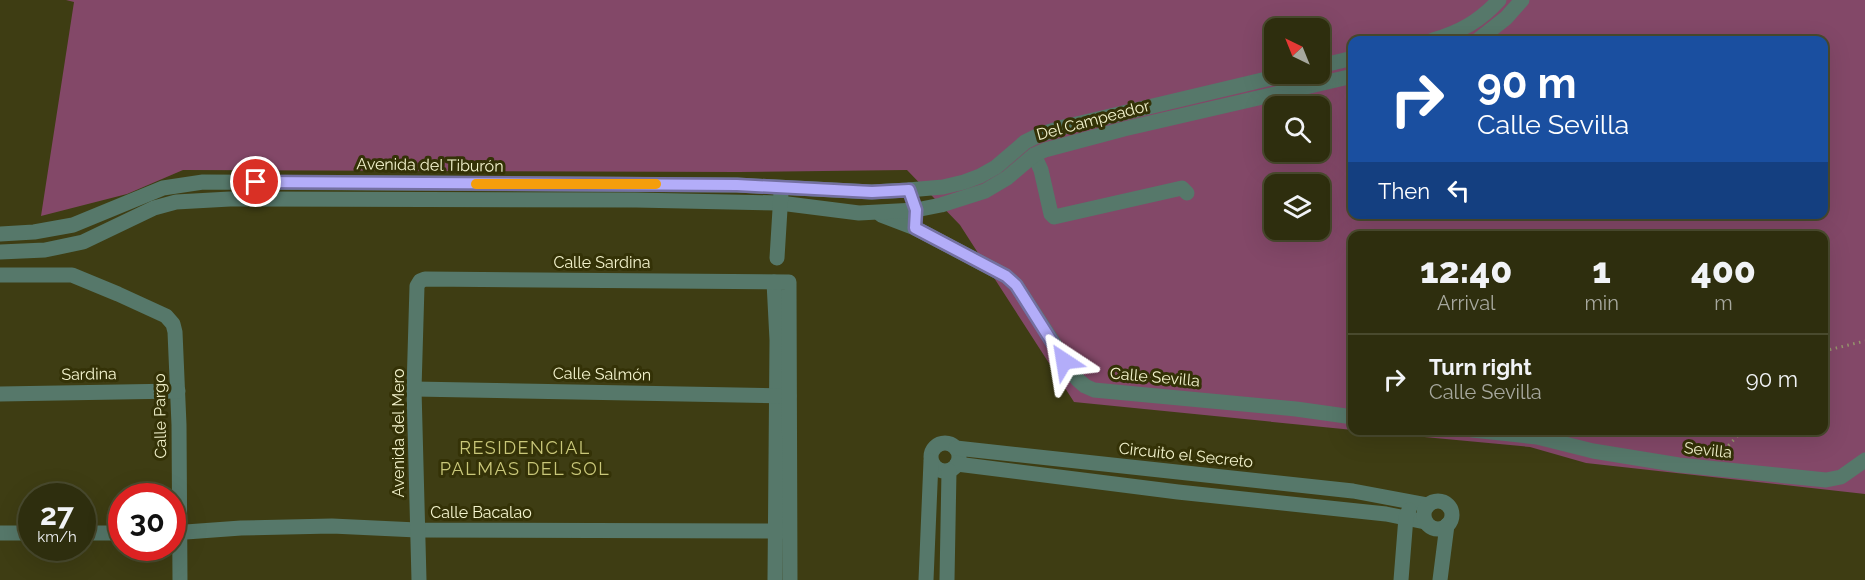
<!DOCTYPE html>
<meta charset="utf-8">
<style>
:root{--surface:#2e2e0e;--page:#363617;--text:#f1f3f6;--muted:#a7a89e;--line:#494a2e}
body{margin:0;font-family:Raleway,sans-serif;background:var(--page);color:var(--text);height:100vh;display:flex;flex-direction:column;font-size:22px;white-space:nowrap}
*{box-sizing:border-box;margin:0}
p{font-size:20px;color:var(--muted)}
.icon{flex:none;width:33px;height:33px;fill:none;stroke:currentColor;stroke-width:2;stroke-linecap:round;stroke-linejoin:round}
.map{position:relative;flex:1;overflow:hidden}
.panel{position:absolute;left:1348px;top:231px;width:480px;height:204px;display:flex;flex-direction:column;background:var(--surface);border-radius:12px;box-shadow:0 6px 24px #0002,0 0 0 2px var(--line)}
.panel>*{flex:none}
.hud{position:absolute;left:1348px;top:36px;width:480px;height:183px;border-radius:12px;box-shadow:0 6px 24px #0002,0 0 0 2px var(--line);background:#1a4fa0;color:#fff;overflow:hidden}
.needle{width:39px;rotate:317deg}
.fabs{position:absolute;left:1264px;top:18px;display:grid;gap:12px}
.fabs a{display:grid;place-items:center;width:66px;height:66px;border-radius:12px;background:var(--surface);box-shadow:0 6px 24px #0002,0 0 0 2px var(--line);font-size:30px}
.speed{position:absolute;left:18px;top:483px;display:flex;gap:12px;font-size:30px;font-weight:700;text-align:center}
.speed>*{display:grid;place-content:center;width:78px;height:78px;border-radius:50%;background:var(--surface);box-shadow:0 6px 24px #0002,0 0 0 2px var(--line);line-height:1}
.speed small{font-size:15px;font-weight:400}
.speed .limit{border:9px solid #d22;background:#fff;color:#111}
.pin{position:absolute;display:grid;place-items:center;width:51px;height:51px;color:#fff;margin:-26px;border:3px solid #fff;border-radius:50%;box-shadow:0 2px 6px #0007}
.me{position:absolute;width:66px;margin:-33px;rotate:327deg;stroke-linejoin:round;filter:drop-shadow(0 0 4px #0008)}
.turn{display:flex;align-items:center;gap:21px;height:126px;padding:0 30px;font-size:27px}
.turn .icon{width:78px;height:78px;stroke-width:2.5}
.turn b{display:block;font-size:42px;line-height:51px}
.then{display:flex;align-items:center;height:57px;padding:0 30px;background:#0003;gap:12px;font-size:22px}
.eta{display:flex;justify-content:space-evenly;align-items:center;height:102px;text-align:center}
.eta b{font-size:36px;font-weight:800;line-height:42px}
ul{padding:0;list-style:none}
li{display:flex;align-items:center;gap:18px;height:90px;padding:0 30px;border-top:2px solid var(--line)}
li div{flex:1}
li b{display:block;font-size:22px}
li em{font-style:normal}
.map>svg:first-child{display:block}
.green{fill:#834868;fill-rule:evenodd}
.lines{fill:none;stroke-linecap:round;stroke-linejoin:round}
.path{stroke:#95946c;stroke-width:3;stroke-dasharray:1.5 4.5;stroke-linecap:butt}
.minor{stroke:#56786a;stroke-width:15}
.route-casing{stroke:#7470a2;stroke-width:15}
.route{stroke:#b3adf9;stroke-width:10}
.slow{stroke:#f59e0b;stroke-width:10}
.labels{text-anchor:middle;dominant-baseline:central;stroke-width:6;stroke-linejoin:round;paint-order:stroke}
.street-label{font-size:16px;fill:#f4f4ce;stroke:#343207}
.neighbourhood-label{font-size:18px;letter-spacing:1.5px;fill:#c9c779;stroke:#343207}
</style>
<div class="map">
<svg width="1865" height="580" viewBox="0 0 1865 580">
<rect width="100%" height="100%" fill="#3e3d13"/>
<path class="green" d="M66 0H1865V494L1586 463 1530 447 1360 431 1824 430V236H1353V430L1074 402 960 225 907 170 738 172 183 170 127 194 41 216 74 2ZM1275 28H1320V74H1275ZM1353 40H1824V214H1353ZM1275 106H1320V152H1275ZM1275 184H1320V230H1275Z"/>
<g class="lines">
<g class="path">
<polyline points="1824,351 1865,341"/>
<polyline points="1723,456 1726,448 1743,430"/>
</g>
<g class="minor">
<path d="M1433 40C1460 32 1480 21 1499 0"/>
<polyline points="1478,40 1506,18 1522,0"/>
<polyline points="1320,66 1353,58"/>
<polyline points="1034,155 1041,170 1051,214 1054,217 1182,188 1187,193"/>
<polyline points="881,215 915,228 1006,276 1016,285 1077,379 1085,386 1094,390 1296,409 1353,417"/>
<polyline points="0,234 34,232 73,225 163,188 203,182 737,185 871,192 908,190 943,187 964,182 980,176 996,167 1025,142 1039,135 1064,127 1288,74"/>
<polyline points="0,252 45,250 83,242 154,208 176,202 230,199 636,200 780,203 859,213 916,210 941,205 985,191 1007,178 1034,155 1045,150 1124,129 1353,76"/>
<polyline points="777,258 781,193"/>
<polyline points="0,275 72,275 118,294 166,316 173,324 175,332 179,425 180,580"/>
<polyline points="774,282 777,340 775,580"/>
<polyline points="414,389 789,396"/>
<polyline points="0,394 178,391"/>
<polyline points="1472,430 1537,437 1593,451 1679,465 1826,480 1841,477 1865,460"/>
<circle cx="945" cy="457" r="14"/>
<polyline points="956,448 1353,491 1428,505"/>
<polyline points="957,464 1178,492 1386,514 1425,522"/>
<circle cx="1438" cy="515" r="14"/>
<polyline points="0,533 32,533"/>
<polyline points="82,533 122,533"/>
<polyline points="172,533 241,528 332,526 417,530 789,531"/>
<polyline points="419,580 414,389 417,286 420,281 425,279 789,282 790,580"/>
<polyline points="926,580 931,461"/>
<polyline points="947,580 949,471"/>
<polyline points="1401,580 1406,517 1409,510"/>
<polyline points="1440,580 1447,525"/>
</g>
</g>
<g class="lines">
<defs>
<polyline id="route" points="256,182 737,185 872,192 909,190 916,210 915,228 1006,276 1016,285 1064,361"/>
</defs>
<use href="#route" class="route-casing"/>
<use href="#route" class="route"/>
<polyline class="slow" points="476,184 656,184"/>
</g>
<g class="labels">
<g class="street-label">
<text transform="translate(1093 120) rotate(-15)">Del Campeador</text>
<text transform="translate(430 165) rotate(1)">Avenida del Tiburón</text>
<text x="602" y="262">Calle Sardina</text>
<text transform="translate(89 374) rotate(-1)">Sardina</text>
<text transform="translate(602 374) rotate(1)">Calle Salmón</text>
<text transform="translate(1155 377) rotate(5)">Calle Sevilla</text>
<text transform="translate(160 416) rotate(-91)">Calle Pargo</text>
<text transform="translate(398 433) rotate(-90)">Avenida del Mero</text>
<text transform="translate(1708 450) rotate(6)">Sevilla</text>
<text transform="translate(1186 455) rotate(6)">Circuito el Secreto</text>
<text x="481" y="512">Calle Bacalao</text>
</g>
<g class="neighbourhood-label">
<text x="525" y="447">RESIDENCIAL<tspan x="525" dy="21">PALMAS DEL SOL</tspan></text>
</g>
</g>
</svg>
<div class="fabs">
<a><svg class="needle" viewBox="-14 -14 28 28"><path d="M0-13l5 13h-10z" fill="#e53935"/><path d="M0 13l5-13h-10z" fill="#a7a89e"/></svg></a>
<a><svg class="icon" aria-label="search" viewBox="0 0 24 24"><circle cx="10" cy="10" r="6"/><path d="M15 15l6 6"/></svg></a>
<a><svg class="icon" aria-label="layers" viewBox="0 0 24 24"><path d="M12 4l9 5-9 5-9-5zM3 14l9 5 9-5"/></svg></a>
</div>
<div class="speed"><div>27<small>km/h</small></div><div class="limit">30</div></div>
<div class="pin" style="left:256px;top:182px;background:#d93025"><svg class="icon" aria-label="arrive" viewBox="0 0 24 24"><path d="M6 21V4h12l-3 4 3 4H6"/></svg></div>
<svg class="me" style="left:1064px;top:361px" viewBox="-20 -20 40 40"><path d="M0-17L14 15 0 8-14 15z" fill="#b3adf9" stroke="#fff" stroke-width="4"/></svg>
<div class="hud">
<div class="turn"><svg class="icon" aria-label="right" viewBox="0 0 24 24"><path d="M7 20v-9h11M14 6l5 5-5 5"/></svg><div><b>90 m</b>Calle Sevilla</div></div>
<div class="then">Then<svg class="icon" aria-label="left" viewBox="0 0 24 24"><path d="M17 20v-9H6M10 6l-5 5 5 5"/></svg></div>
</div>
<section class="panel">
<div class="eta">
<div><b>12:40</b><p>Arrival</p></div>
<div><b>1</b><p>min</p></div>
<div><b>400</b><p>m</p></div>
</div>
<ul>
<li><svg class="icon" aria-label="right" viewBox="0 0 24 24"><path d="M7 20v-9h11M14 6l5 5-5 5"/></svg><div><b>Turn right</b><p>Calle Sevilla</p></div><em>90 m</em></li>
</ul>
</section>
</div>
